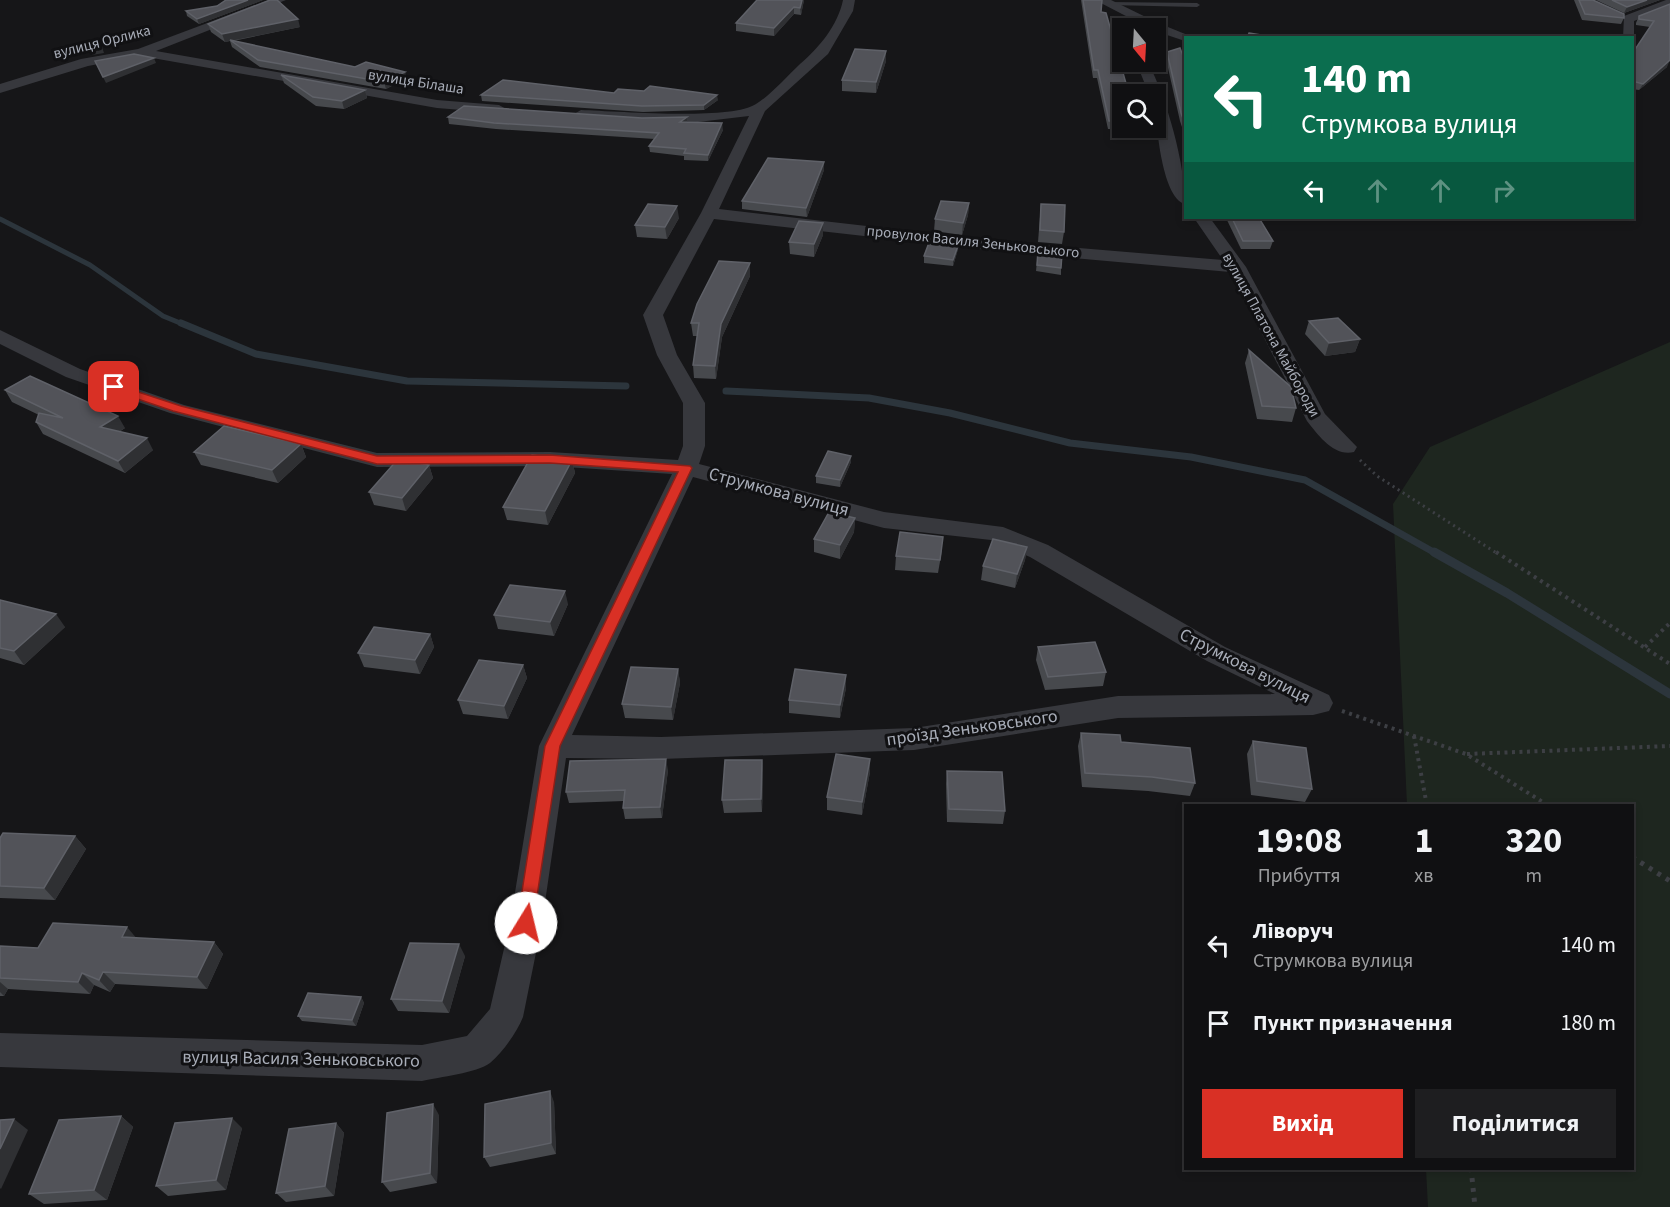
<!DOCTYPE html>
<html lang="uk">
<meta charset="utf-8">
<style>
:root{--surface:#101012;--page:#1e1e20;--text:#f1f3f6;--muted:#9c9d9f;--line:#303032;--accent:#d93025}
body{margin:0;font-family:"Source Sans 3",sans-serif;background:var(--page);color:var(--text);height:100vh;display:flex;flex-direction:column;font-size:22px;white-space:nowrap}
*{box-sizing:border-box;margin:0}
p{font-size:20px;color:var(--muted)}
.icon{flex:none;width:33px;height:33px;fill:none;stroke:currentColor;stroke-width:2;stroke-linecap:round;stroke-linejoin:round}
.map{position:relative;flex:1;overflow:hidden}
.details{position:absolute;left:1184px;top:804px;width:450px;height:366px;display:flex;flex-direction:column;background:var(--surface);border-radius:0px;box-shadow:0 3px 9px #0003,0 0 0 2px var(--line)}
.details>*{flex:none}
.hud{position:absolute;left:1184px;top:36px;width:450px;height:183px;border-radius:0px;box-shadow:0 3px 9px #0003,0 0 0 2px var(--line);background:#0b6e4f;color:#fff;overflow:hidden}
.needle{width:39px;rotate:162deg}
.tools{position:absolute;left:1112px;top:18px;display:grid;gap:12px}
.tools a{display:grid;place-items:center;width:54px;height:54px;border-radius:0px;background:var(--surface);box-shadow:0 3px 9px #0003,0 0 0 2px var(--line);font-size:30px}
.pin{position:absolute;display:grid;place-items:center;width:51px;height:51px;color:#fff;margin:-26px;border-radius:12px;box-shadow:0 3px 9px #0006}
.me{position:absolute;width:66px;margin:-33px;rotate:9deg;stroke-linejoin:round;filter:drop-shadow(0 0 4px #0008)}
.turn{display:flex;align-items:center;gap:21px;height:126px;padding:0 18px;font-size:27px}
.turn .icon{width:78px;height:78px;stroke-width:2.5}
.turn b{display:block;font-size:42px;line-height:51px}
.lanes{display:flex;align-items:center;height:57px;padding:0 18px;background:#0003;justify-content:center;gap:30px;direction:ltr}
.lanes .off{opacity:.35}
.eta{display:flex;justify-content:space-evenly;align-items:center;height:102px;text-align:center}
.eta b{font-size:36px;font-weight:700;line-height:42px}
.cta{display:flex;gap:12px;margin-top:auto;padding:12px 18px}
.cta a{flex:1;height:69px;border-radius:0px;background:var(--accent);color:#fff;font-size:24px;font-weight:700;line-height:69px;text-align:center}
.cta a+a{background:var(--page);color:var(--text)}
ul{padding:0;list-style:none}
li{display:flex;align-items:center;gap:18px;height:78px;padding:0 18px}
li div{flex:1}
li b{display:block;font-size:22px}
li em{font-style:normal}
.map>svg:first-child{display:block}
.green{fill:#1e261f}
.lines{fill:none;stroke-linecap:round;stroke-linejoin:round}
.stream-far2{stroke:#2c353c;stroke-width:5}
.stream-far1{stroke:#2c353c;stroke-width:7}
.stream{stroke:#2c353c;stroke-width:9}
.path-far2{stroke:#3d3f44;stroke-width:3;stroke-dasharray:2 4;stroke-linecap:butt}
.path-far1{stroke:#3d3f44;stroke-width:4;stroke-dasharray:3 4.5;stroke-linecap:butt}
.path{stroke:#3d3f44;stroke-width:5;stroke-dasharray:4 6;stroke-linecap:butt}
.service{fill:#37383d;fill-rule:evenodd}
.minor{fill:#37383d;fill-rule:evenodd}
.wall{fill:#47494d}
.shaded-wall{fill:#2f3033}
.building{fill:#525359;stroke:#5f6168;stroke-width:1.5}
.route{fill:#d93025;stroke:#8d1f18;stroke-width:1.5}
.labels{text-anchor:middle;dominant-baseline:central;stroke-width:6;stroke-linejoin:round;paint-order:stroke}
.far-street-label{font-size:15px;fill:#a8adb8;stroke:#111113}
.street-label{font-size:18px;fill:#a8adb8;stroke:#111113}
</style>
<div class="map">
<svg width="1670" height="1207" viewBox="0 0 1670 1207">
<rect width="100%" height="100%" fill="#161618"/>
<polygon class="green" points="1670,342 1670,1207 1428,1207 1426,1169 1632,1168 1632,806 1407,805 1393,504 1430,447"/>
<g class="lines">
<polyline class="stream-far2" points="0,219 90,265 163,316 185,325"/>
<g class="stream-far1">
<polyline points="181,323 256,354 407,381 626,386"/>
<polyline points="726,391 869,398 950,413 1070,443 1191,457 1305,480 1437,554"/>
</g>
<polyline class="stream" points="1434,552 1507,593 1670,694"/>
<polyline class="path-far2" points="1360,460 1377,476 1498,554"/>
<g class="path-far1">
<polyline points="1496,552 1670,664"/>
<polyline points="1645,647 1670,623"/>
<polyline points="1342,711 1466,754 1549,806"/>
<polyline points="1414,736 1427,806"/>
<polyline points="1467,754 1670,746"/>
</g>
<g class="path">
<polyline points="1632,857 1670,881"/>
<polyline points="1471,1168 1475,1207"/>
</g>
<polygon class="service" points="1107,2 1197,3 1200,5 1197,7 1109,5"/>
<g class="minor">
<polygon points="269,0 286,0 156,51 437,100 499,105 506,109 499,113 437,108 141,56 88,66 0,93 0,84 81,59 138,49"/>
<path d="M843 0H855L853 11 828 54 765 111 719 209 1006 242 1223 260 1194 218H1210L1246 267 1325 414 1357 447 1354 452C1334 457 1318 435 1307 421L1230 272 1006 252 714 219 663 315 677 355 705 403V446L699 464 884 512 1003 527 1048 545 1225 647 1329 695 1333 703 1329 711 1313 715 1118 718 914 750 661 759 566 758 542 923 523 1017C517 1032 503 1052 490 1063 477 1073 439 1077 422 1081L0 1067V1033L422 1045 467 1036 490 1009 510 923 539 746 672 474 550 466 377 467 170 413 66 377 0 344V330L80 369 184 405 377 453 550 452 678 460 683 446V403L657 355 643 315 701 213 749 116 698 122 581 118 574 114 581 110C615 111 731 121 756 104 772 94 786 77 800 64 819 48 838 25 843 0ZM693 477 884 528 991 540 1030 557 1207 661 1275 694 1118 696 914 728 661 737 572 735Z"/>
<polygon points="1095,0 1111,0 1158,23 1195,38 1185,38 1185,41 1155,31 1155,28 1149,28"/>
<polygon points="1666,0 1670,0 1670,7 1634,21 1634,41 1632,38 1623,38 1624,16"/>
<path d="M1136 62H1148C1167 100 1185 162 1185 204 1161 198 1155 117 1155 94H1149Z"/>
</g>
</g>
<g class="wall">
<polygon points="226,0 263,0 199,24 187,16 186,11 217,6"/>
<polygon points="757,0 804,0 801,15 794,14 774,36 736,31 736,23"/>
<polygon points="1081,0 1102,0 1101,12 1122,94 1122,128 1136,128 1135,130 1108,129 1097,78 1093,78"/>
<polygon points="1574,0 1593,0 1624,18 1621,24 1582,20"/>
<polygon points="1596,0 1660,0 1624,13"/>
<polygon points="1670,4 1667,67 1639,90 1632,89 1632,54 1650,27 1636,25 1636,23 1639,16"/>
<polygon points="208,24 300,27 233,41 407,78 386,89 260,67 232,47 230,41 225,42 211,32"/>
<polygon points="886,51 886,61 876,93 842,91 842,80"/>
<polygon points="1167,52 1185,61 1185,136 1180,121 1166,59"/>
<polygon points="281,75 365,90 367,98 344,109 316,106 284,83"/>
<polygon points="614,93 718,100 704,110 643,112 482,101 481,95"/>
<polygon points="448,117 642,118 687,117 687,122 723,130 708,161 684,160 684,156 650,152 649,146 655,139 496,129 449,124"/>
<polygon points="824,162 824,170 807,217 742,209 742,201"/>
<polygon points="969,203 968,215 962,235 934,231 935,219"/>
<polygon points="1041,204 1064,232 1062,244 1038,242"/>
<polygon points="679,218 667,239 637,237 635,225"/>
<polygon points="1226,218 1259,218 1273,241 1270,249 1241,249"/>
<polygon points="823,235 814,257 790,254 789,242"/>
<polygon points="958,249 953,266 924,263 924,256"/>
<polygon points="1038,251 1061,268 1061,275 1036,271"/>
<polygon points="750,263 750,276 722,337 716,379 694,378 693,365 697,336 693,336 691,323"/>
<polygon points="1309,321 1360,339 1355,352 1325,356 1305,334"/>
<polygon points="1249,350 1296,408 1292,422 1257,419 1245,363"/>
<polygon points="5,390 125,428 119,432 153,450 125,473 43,434 36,422 39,415 12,402"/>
<polygon points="301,444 306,457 278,483 201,465 194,452"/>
<polygon points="851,456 851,462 840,487 816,483 816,476"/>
<polygon points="572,460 575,473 548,525 507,520 503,507"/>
<polygon points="429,465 433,478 406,511 374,505 369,492"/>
<polygon points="855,518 854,532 840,559 814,552 814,539"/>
<polygon points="1027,547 1025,560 1015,588 981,580 983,566"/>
<polygon points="942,550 938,573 895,570 896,556"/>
<polygon points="0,600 65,627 24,665 0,658"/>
<polygon points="568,604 554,636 498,629 494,615"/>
<polygon points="430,634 434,647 420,674 364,667 358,653"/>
<polygon points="1038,647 1106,672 1103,686 1045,690 1036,660"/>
<polygon points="523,665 527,678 508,719 463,714 458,700"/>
<polygon points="678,669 680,683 673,720 625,718 622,704"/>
<polygon points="846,688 840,718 789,713 789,700"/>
<polygon points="1081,733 1121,742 1195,783 1190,796 1148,791 1082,787 1078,746"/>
<polygon points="1253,741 1312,789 1305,802 1251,795 1247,754"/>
<polygon points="762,760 763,773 762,812 724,813 722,800"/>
<polygon points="668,770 662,818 625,819 623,808 624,801 569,803 566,792"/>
<polygon points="947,771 1005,811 1003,824 947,822 946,784"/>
<polygon points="870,772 862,815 827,810 827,797"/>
<polygon points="75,836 86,849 55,900 0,898 0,838"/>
<polygon points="137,938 214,942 223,954 207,989 115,984 110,992 94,985 90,994 8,989 4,996 0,996 0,946 38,948"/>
<polygon points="465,956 449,1013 398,1011 391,999"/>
<polygon points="361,997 364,1003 356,1026 302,1021 298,1016"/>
<polygon points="554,1102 556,1154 490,1167 484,1157"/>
<polygon points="439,1115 437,1183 390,1192 382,1182"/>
<polygon points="121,1116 133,1127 107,1200 44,1204 29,1194"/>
<polygon points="336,1123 344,1133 334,1196 286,1202 276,1193"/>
<polygon points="242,1128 226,1190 168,1196 156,1186"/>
</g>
<g class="shaded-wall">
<polygon points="248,0 263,0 199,24 197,19"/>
<polygon points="802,0 804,0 801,15 800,8"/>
<polygon points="1647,0 1660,0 1624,13 1627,7"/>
<polygon points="794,7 794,14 774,36 774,28"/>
<polygon points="298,19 300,27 225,42 222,34"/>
<polygon points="102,47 104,53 92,55 89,50"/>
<polygon points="886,51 886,61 876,93 876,82"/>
<polygon points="154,58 156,63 106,83 103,77"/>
<polygon points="1670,60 1667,67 1639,90 1643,84"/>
<polygon points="405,72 407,78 386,89 384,82"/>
<polygon points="365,90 367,98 344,109 342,101"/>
<polygon points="717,95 718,100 704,110 704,105"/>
<polygon points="687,117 687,123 680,122"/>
<polygon points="722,123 723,130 708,161 708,155"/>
<polygon points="824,162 824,170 807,217 806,208"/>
<polygon points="969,203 968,215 962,235 963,223"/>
<polygon points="677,206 679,218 667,239 665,227"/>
<polygon points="823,223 823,235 814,257 814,244"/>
<polygon points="959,243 958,249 953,266 953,260"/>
<polygon points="750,263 750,276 722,337 716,379 715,366 721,324"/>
<polygon points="1360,339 1355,352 1325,356 1329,343"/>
<polygon points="118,416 125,428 106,439 100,427"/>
<polygon points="147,438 153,450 125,473 118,461"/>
<polygon points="301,444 306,457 278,483 272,470"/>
<polygon points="851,456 851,462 840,487 840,480"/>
<polygon points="572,460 575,473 548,525 545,511"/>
<polygon points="429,465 433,478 406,511 402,498"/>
<polygon points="855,518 854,532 840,559 840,545"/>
<polygon points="1027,547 1025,560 1015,588 1017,574"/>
<polygon points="565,591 568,604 554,636 550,622"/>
<polygon points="56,614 65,627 24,665 14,651"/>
<polygon points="430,634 434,647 420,674 415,660"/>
<polygon points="523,665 527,678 508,719 504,706"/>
<polygon points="678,669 680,683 673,720 671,707"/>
<polygon points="846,675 846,688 840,718 840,705"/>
<polygon points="666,759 668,770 662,818 660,807"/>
<polygon points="870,759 870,772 862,815 862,802"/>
<polygon points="762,760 763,773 762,812 761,799"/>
<polygon points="75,836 86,849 55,900 44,888"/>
<polygon points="127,927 138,940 122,937"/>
<polygon points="214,942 223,954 207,989 197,977"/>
<polygon points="459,944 465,956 449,1013 442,1001"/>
<polygon points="103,972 115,984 110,992 99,980"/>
<polygon points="82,973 94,985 90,994 78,982"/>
<polygon points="0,982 8,989 4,996 0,992"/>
<polygon points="361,997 364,1003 356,1026 352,1020"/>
<polygon points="550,1091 554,1102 556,1154 551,1143"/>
<polygon points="433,1104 439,1115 437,1183 430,1173"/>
<polygon points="121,1116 133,1127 107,1200 94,1190"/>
<polygon points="232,1118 242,1128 226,1190 216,1180"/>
<polygon points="14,1119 28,1130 1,1189 0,1188 0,1149"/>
<polygon points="336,1123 344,1133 334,1196 325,1186"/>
</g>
<g class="building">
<polygon points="226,0 248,0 197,19 186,11 217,6"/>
<polygon points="270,0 277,0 298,19 222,34 208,24"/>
<polygon points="757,0 802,0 800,8 794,7 774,28 736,23"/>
<polygon points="1083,0 1102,0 1101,12 1106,13 1129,94 1122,94 1122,121 1109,121 1098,70 1094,70"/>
<polygon points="1579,0 1593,0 1624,14 1624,18 1585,14"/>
<polygon points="1612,0 1647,0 1627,7"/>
<polygon points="1670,4 1670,60 1643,84 1632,81 1632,54 1654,21 1639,19 1639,16"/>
<polygon points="1249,33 1280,38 1247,38"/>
<polygon points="230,40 355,67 366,62 405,72 384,82 258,60"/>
<polygon points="87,45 102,47 89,50"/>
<polygon points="1180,48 1185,61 1185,124 1181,113 1167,52"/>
<polygon points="855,49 886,51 876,82 842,80"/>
<polygon points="134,54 154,58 103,77 95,61"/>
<polygon points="281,75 365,90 342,101 313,97"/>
<polygon points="503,80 614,93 618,89 644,91 650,86 717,95 704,105 642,106 481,95"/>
<polygon points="464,106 642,118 687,117 680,122 722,123 708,155 684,153 686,149 649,146 659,133 494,123 448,117"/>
<polygon points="768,158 824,162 806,208 742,201"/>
<polygon points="941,201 969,203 963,223 935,219"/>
<polygon points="648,204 677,206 665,227 635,225"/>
<polygon points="1041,204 1065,205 1064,232 1040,230"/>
<polygon points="1232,218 1259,218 1273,241 1243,241"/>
<polygon points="799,221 823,223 814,244 789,242"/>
<polygon points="930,240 959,243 953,260 924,256"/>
<polygon points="1038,251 1062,253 1061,268 1037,265"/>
<polygon points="719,261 750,263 721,324 715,366 693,365 699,323 691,323 697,304"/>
<polygon points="1338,318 1360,339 1329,343 1309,321"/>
<polygon points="1249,350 1291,387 1296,408 1262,406"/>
<polygon points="30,376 118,416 100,427 147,438 118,461 36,422 39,413 63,418 5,390"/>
<polygon points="224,426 301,444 272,470 194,452"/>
<polygon points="828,451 851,456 840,480 816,476"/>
<polygon points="532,455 572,460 545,511 503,507"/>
<polygon points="398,459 429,465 402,498 369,492"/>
<polygon points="829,512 855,518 840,545 814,539"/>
<polygon points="900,532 943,537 940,560 896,556"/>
<polygon points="993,539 1027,547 1017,574 983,566"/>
<polygon points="510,585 565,591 550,622 494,615"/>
<polygon points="0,600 56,614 14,651 0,648"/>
<polygon points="374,627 430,634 415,660 358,653"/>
<polygon points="1095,642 1106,672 1048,677 1038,647"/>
<polygon points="479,660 523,665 504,706 458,700"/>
<polygon points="631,667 678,669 671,707 622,704"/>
<polygon points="795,669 846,675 840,705 789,700"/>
<polygon points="1081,733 1120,735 1121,742 1190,748 1195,783 1152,777 1085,773"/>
<polygon points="1253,741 1306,748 1312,789 1257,781"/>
<polygon points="836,754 870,759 862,802 827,797"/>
<polygon points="666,759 660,807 623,808 625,790 566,792 570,761"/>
<polygon points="725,760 762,760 761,799 722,800"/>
<polygon points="947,771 1002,772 1005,811 949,809"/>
<polygon points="3,833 75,836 44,888 0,886 0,838"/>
<polygon points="53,923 127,927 122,937 214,942 197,977 103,972 99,980 82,973 78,982 0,978 0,946 38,948"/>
<polygon points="410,943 459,944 442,1001 391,999"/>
<polygon points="308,993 361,997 352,1020 298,1016"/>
<polygon points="550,1091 551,1143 484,1157 485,1104"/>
<polygon points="433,1104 430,1173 382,1182 387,1113"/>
<polygon points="121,1116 94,1190 29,1194 59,1120"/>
<polygon points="232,1118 216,1180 156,1186 175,1123"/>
<polygon points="14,1119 0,1149 0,1120"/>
<polygon points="336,1123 325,1186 276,1193 289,1129"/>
</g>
<polygon class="route" points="114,384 181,406 377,456 550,455 690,466 692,468 560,746 532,929 526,931 519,929 517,923 545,746 678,472 550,463 377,464 173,411 111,390 111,385"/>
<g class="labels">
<g class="far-street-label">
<text transform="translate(102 42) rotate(-14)">вулиця Орлика</text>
<text transform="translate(416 82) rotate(9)">вулиця Білаша</text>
<text transform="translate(973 242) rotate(6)">провулок Василя Зеньковського</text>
<text transform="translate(1271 335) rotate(61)">вулиця Платона Майбороди</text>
</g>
<g class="street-label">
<text transform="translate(779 492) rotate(15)">Струмкова вулиця</text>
<text transform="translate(1245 666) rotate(27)">Струмкова вулиця</text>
<text transform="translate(972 728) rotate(-8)">проїзд Зеньковського</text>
<text transform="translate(301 1059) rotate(1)">вулиця Василя Зеньковського</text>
</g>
</g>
</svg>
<div class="tools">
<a><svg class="needle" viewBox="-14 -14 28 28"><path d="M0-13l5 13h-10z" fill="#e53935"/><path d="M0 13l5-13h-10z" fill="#9c9d9f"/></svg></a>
<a><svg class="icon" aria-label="search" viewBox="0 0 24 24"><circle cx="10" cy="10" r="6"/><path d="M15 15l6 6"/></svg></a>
</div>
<div class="pin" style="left:114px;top:387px;background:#d93025"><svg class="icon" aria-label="arrive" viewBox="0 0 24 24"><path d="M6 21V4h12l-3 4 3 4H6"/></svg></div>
<svg class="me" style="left:526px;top:923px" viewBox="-20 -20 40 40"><circle r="19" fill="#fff"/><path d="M0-13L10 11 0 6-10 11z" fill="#d93025"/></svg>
<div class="hud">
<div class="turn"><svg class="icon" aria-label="left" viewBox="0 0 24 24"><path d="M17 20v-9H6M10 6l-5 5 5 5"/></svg><div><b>140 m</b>Струмкова вулиця</div></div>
<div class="lanes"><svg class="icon" aria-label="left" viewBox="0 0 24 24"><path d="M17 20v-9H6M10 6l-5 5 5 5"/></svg><svg class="icon off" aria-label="ahead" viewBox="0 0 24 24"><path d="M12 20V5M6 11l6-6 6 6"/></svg><svg class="icon off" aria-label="ahead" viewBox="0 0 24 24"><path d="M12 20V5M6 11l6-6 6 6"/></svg><svg class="icon off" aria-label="right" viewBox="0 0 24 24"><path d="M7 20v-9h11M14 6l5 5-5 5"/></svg></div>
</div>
<section class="details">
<div class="eta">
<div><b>19:08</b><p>Прибуття</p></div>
<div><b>1</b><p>хв</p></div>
<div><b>320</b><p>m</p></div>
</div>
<ul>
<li><svg class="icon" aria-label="left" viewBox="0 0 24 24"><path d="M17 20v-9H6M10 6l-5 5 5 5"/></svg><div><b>Ліворуч</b><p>Струмкова вулиця</p></div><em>140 m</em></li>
<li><svg class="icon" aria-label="arrive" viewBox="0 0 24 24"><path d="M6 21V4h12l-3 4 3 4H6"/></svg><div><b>Пункт призначення</b></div><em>180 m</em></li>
</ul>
<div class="cta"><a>Вихід</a><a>Поділитися</a></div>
</section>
</div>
